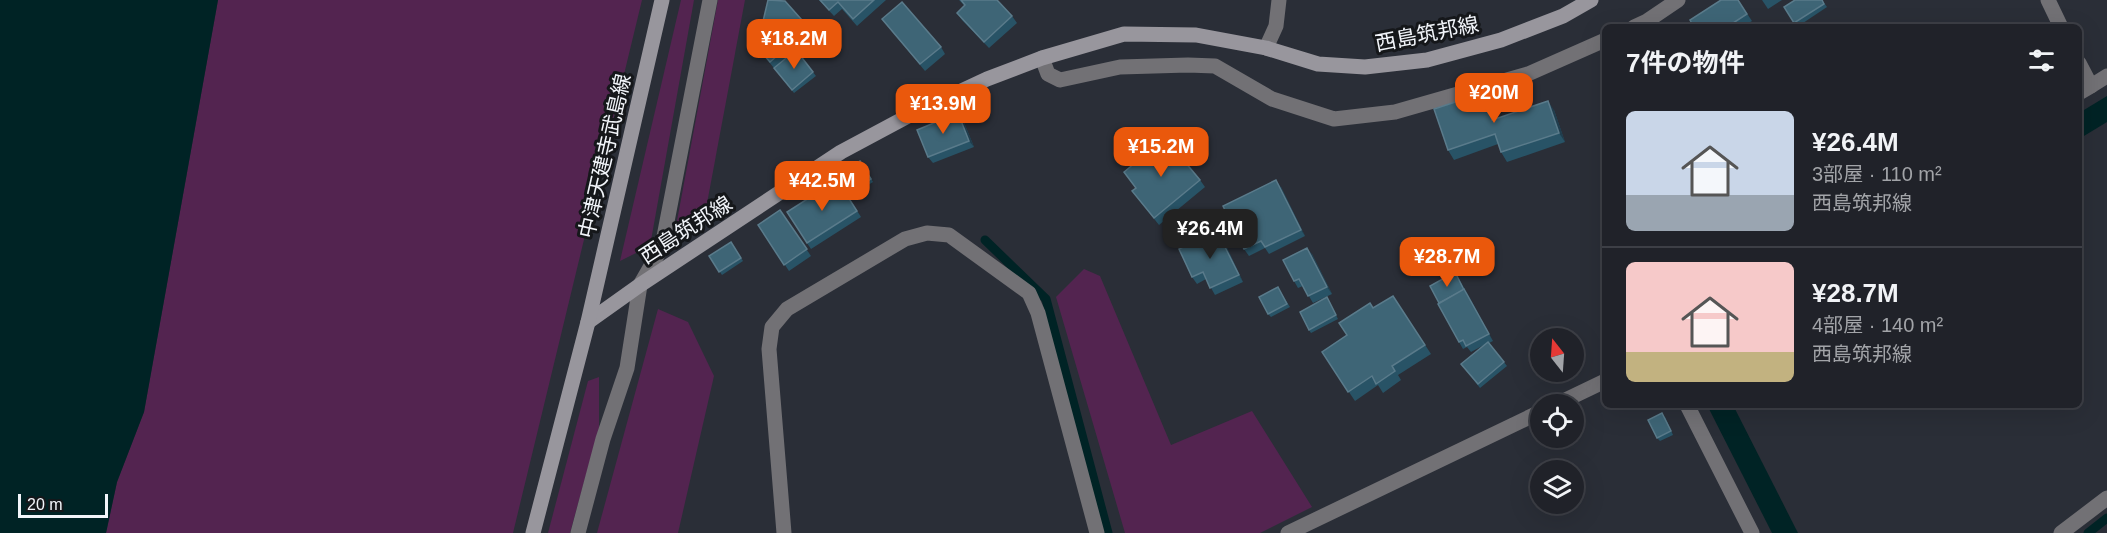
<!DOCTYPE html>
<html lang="ja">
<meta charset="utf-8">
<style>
:root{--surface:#202229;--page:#282a31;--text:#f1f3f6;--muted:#a2a4a8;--line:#3d3f46;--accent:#ea580c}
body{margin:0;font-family:Helvetica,"Noto Sans JP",sans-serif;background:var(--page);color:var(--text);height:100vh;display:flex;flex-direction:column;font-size:22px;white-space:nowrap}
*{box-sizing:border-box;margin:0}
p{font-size:20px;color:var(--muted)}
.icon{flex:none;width:33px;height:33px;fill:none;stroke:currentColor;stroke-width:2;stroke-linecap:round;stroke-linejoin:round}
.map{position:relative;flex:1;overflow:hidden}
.drawer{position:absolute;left:1602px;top:24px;width:480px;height:384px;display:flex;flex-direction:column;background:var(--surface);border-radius:9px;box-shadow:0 6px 24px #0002,0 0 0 2px var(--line)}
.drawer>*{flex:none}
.needle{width:39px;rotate:343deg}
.tools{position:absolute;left:1530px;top:328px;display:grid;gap:12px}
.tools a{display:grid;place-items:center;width:54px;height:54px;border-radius:50%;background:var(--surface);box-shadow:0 6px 24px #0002,0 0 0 2px var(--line);font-size:30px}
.scale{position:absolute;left:18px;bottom:15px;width:90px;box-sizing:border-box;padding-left:6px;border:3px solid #f2f5fa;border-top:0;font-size:16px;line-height:21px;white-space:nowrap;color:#f2f5fa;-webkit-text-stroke:4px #15171a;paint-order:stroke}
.price{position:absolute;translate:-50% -51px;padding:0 14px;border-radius:12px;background:var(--accent);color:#fff;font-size:20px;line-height:39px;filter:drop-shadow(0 2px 3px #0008)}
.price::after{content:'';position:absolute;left:50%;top:36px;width:18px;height:14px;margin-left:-9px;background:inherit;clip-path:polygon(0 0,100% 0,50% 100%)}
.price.on{background:#222;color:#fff}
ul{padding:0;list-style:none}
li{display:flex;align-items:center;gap:18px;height:150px;padding:0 24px}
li+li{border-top:2px solid var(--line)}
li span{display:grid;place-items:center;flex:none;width:168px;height:120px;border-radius:9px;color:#555}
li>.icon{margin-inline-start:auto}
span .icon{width:72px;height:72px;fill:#fffc;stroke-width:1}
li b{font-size:26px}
h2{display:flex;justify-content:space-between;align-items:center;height:72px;padding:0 24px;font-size:26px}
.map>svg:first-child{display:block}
.green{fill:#532450}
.water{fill:#002325}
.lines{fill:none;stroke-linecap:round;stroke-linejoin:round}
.stream{stroke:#002325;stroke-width:9}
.minor{stroke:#727175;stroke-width:15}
.secondary{stroke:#98969d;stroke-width:15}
.wall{fill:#285366}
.shaded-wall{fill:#203d4d}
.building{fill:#3e6576;stroke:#5a7b8b;stroke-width:1.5}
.labels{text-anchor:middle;stroke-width:6;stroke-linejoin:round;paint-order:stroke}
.street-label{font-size:21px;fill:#f2f5fa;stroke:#15171a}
</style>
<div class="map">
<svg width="2107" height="533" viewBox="0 0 2107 533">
<rect width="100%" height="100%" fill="#2a2e37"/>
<g class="green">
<polygon points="218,0 642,0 513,533 106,533 117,482 144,412"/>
<polygon points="681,0 694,0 650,246 620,261"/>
<polygon points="718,0 745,0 705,214 674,237"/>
<polygon points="1084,269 1100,276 1171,445 1252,411 1312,507 1260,533 1125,533 1056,297"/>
<polygon points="658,309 688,322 714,376 678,533 597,533"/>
<polygon points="599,377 599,428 570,533 548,533 588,381"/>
</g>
<g class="water">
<polygon points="0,0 218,0 144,412 117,482 106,533 0,533"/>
<polygon points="2107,96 2107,122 2079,139 2079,113"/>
<polygon points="1707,405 1733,405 1798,533 1772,533"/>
</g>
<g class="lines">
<g class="stream">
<polyline points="985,240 1046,299 1108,533"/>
<polyline points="2088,533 2107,518"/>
</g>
<g class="minor">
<polyline points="2048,0 2061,27"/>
<polyline points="1634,27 1647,21 1678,0"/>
<polyline points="1266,48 1276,26 1279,0"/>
<polyline points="1042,58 1048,74 1060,80 1120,67 1188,65 1215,66 1272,99 1334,119 1395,112 1528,74 1605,40"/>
<polyline points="2079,63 2091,86 2079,93"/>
<polyline points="2091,86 2107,76"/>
<polyline points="1555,405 1605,381"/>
<polyline points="1687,405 1752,533"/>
<polyline points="578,533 603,439 627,368 640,285 662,247 710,0"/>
<polyline points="784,533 769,349 772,327 787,309 905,239 927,233 949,235 1029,293 1038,313 1097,533"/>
<polyline points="1288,533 1540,412"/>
<polyline points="2061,533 2107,498"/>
</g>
<g class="secondary">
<polyline points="588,322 640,285 841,152 912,114 987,79 1042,58 1124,34 1196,35 1266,48 1318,64 1365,67 1427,60 1501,40 1563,16 1591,0"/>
<polyline points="533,533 588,322 662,0"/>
</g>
</g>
<g class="wall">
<polygon points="819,0 886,0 857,26 842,9 834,16"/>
<polygon points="959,0 997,0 1012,16 1017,23 989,48 962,20 957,13 965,6"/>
<polygon points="1738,0 1752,21 1742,27 1694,27"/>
<polygon points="1762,0 1782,0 1768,9"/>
<polygon points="1822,0 1827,7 1797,27 1784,7"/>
<polygon points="882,19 941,47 945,54 925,71"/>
<polygon points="809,28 813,35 796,50 816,76 794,93 757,47"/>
<polygon points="1489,102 1495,119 1554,110 1565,142 1507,162 1501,152 1498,144 1454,160 1448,150"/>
<polygon points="963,120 974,147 933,163 928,157"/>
<polygon points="860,161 873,182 855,193 841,173"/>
<polygon points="1124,172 1200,180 1205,187 1159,225 1132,191 1136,188"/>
<polygon points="842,187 861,217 811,249 807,243"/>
<polygon points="1281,187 1305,236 1269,254 1265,248 1249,256 1244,249"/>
<polygon points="780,210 811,256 789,271 758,225"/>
<polygon points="1222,237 1243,282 1215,295 1206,279 1197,284 1192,277"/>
<polygon points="731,242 743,261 722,275 709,256"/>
<polygon points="1312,254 1332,294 1313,303 1303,286 1298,288 1294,281"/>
<polygon points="1455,272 1493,341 1489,343 1507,366 1480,388 1461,364 1484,345 1471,352 1467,347 1463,349 1459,342"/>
<polygon points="1280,291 1290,307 1271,317 1268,314"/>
<polygon points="1393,296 1431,354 1398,375 1401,380 1383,393 1378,385 1355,401 1322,352 1347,335 1374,308"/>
<polygon points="1327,297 1338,319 1311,333 1309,330"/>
<polygon points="1665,417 1673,435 1660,441 1657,438"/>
</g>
<g class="shaded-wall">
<polygon points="1483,93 1489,102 1499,129 1492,120"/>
<polygon points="1548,101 1554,110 1565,142 1559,133"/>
<polygon points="958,113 963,120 974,147 969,141"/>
<polygon points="1276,180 1281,187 1305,236 1301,230"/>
<polygon points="1217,231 1222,237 1243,282 1239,275"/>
<polygon points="1307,248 1312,254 1332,294 1327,287"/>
<polygon points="1455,272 1469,296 1493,341 1489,334"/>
</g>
<g class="building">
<polygon points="768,0 785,1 809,28 770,62 757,47"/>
<polygon points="820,0 874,0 853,19 838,2 829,10"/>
<polygon points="961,0 997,0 1012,16 984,42 957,13 965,5"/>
<polygon points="1721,0 1738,0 1747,14 1727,27 1694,27 1690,20"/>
<polygon points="1795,0 1822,0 1824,4 1794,23 1784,7"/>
<polygon points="902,2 941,47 920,64 882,19"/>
<polygon points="796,50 813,72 792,90 774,68"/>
<polygon points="1483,93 1492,120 1548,101 1559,133 1501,152 1495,134 1448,150 1434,109"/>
<polygon points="958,113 969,141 928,157 917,130"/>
<polygon points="1165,138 1200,180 1154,218 1132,191 1136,188 1124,172"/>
<polygon points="860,161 871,179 852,190 841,173"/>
<polygon points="837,180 857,211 807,243 787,212"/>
<polygon points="1276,180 1301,230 1265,247 1261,241 1244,249 1223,206"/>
<polygon points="780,210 807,249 784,265 758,225"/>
<polygon points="1217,231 1239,275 1210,288 1203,272 1192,277 1179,249"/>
<polygon points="731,242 741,258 719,272 709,256"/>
<polygon points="1307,248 1327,287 1308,296 1299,279 1294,281 1283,260"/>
<polygon points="1455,272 1464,290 1439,303 1430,286"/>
<polygon points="1278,287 1287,304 1268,314 1259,297"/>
<polygon points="1464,289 1489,334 1466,346 1463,340 1459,342 1438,304"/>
<polygon points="1393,296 1425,345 1392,366 1395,371 1376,384 1372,376 1348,392 1322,352 1347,335 1339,323 1370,303 1373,308"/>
<polygon points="1327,297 1336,315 1309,330 1300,312"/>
<polygon points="1488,342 1504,362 1478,384 1461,364"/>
<polygon points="1662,413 1671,431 1657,438 1648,420"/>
</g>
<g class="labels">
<g class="street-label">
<text transform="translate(1427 34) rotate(-11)" y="7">西島筑邦線</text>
<text transform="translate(605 156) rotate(-77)" y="7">中津天建寺武島線</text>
<text transform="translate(686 230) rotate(-33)" y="7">西島筑邦線</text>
</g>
</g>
</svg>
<div class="tools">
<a><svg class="needle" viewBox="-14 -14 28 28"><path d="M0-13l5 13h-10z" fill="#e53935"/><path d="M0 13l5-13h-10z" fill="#a2a4a8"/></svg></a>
<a><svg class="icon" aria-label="locate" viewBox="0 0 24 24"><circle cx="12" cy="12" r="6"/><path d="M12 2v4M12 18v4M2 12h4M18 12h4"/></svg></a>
<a><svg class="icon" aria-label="layers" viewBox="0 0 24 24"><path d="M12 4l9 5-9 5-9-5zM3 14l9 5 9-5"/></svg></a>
</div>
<div class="scale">20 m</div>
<b class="price" style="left:794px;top:70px">¥18.2M</b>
<b class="price" style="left:1494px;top:124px">¥20M</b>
<b class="price" style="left:943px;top:135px">¥13.9M</b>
<b class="price" style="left:1161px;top:178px">¥15.2M</b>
<b class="price" style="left:822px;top:212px">¥42.5M</b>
<b class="price on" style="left:1210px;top:260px">¥26.4M</b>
<b class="price" style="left:1447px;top:288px">¥28.7M</b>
<section class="drawer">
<h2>7件の物件<svg class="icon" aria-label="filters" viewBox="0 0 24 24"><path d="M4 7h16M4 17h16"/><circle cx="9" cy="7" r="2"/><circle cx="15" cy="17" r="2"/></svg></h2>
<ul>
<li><span style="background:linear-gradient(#c9d6e8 70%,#9aa5b1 0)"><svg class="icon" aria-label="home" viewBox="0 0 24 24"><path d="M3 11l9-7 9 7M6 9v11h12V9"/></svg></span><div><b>¥26.4M</b><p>3部屋 · 110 m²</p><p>西島筑邦線</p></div></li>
<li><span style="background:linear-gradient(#f6c9c9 75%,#c2b280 0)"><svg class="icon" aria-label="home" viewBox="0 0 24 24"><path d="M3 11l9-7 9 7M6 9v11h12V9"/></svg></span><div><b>¥28.7M</b><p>4部屋 · 140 m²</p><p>西島筑邦線</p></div></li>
</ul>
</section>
</div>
